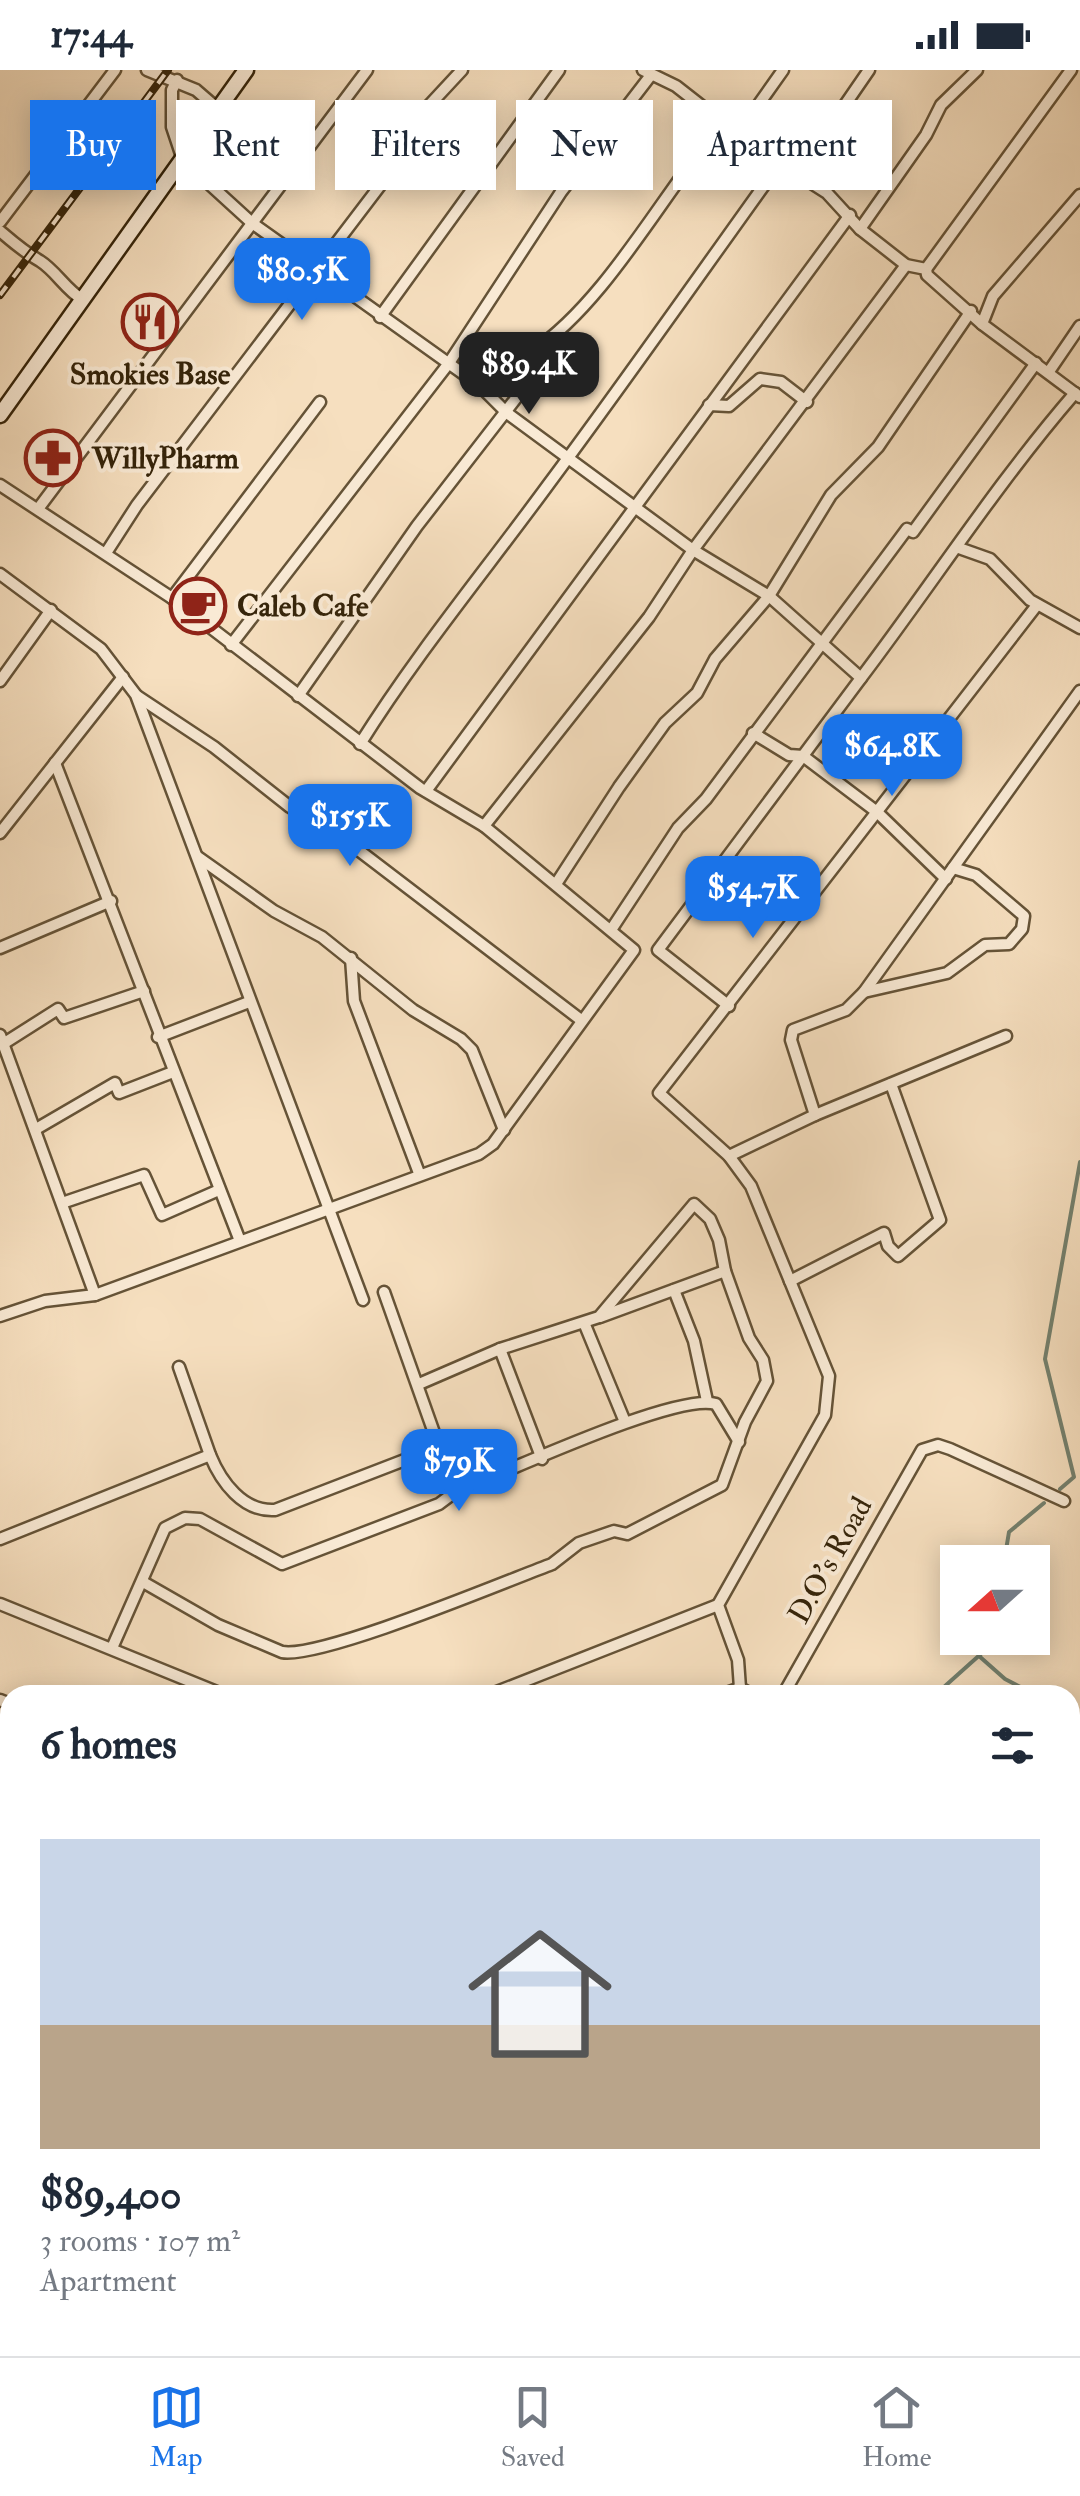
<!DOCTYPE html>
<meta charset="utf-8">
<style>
:root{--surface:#fff;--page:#f6f6f7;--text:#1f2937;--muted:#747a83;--line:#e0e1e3;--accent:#1a73e8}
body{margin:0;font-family:"IM FELL Double Pica",serif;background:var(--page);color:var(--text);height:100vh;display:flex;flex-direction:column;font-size:38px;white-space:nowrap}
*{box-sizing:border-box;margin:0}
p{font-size:32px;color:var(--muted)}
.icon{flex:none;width:55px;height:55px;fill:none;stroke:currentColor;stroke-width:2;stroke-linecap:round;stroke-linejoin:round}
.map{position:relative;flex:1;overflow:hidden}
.panel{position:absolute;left:0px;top:1615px;width:1080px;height:672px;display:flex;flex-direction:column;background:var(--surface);border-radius:30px 30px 0 0;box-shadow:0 5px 25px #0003}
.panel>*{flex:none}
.top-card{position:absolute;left:30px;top:30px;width:1020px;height:90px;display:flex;gap:20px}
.needle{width:65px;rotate:249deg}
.controls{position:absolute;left:940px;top:1475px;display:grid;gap:20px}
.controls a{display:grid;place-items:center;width:110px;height:110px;border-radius:0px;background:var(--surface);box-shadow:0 5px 25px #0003;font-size:50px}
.price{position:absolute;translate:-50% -85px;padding:0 22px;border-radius:20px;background:var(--accent);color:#fff;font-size:32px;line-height:65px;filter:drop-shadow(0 2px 5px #0008)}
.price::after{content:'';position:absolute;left:50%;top:60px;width:30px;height:22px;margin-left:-15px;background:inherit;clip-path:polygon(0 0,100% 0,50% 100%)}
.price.active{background:#222;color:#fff}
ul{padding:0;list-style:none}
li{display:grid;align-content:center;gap:20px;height:530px;padding:0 40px}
li span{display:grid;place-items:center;height:310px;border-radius:0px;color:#555}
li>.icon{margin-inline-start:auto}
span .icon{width:180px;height:180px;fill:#fffc;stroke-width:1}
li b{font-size:42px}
h2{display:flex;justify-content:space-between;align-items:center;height:120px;padding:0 40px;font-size:42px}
.tag{padding:0 35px;border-radius:0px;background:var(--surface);box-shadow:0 5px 25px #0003;font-size:35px;line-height:90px}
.tag.active{background:var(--accent);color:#fff}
.status{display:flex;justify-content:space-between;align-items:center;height:70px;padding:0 50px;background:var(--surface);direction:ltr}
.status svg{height:28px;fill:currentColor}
.dock{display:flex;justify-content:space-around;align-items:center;height:140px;border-top:2px solid var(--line);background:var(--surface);font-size:28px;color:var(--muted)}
.dock a{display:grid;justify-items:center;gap:5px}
.dock .active{color:var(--accent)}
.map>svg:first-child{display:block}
.water{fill:#9dbdb1;stroke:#73806e;stroke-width:2.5}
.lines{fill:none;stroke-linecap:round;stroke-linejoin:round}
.stream{stroke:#73806e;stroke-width:4}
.street-casing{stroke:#655337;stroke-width:15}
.secondary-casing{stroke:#35240a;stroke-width:19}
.street{stroke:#f9ead5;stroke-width:10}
.secondary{stroke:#f9ead5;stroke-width:14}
.rail-casing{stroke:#35240a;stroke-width:8}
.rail{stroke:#f9ead5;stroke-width:4;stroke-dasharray:11;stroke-linecap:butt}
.labels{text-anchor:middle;stroke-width:8;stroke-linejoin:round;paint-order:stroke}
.poi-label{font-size:30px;font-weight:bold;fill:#35240a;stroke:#f9ead5;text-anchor:start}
.street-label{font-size:30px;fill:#35240a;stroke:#f9ead5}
</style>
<div class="status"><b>17:44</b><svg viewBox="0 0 49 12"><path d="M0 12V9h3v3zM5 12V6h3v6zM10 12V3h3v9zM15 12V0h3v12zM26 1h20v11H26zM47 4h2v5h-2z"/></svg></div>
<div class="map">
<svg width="1080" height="2286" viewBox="0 0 1080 2286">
<rect width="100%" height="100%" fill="#f6dfbf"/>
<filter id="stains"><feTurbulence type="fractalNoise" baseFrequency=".002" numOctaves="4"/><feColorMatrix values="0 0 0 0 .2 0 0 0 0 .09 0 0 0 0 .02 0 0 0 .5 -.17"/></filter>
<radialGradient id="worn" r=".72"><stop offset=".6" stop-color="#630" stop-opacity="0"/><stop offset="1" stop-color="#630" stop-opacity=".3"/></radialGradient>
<polygon class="water" points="696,2278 899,2278 904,2286 703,2286"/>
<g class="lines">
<g class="stream">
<polyline points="1060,1419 1074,1407 1045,1289 1080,1092"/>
<polyline points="1004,1492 1009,1462 1044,1433"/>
<polyline points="979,1586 1005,1609 1036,1625"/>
<polyline points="935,1625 992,1574 993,1568"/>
<polyline points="1070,1660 1080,1666"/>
<polyline points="377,2286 383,2278"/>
</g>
<g class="street-casing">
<g id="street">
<polyline points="147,0 196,20 218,39"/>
<polyline points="643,0 676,16 713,45 735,51 780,93 827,123 860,159 906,195 926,199 927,205 982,254 1080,327"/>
<polyline points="177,10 172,20 172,57 183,90 252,153 479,315 507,343 693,480 769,526 861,608 658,880 729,936"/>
<polyline points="742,58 783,0"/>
<polyline points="798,105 803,98 810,99 838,45 869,0"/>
<polyline points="0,152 115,0"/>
<polyline points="860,159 926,65 941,35 977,0"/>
<path d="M 0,161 C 14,173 24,182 40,191 C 56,201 65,219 83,230"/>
<polyline points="926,199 1071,0"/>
<polyline points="380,247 559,0"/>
<polyline points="982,254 993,226 1080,125"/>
<polyline points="1050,300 1080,256"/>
<polyline points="709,335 729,336 760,309 781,312 807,332"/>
<polyline points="0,415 172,528 420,718 484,756 634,880 493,1074 479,1084 95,1225 45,1231 0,1246"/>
<polyline points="38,439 367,0"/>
<polyline points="959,478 990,489 1030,530 1080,558"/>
<polyline points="106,483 137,435 414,71 423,42 462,0"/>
<polyline points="0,504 101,579 136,625 363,1230"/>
<polyline points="172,528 320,332"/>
<polyline points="231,575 449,293 561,122 651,5"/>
<path d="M 861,608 C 933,513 997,413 1075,323"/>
<polyline points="0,611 51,540"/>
<polyline points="137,626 214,677 290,737 361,782 581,950"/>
<path d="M 298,626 L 417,456 L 541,296 L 533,281 C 599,237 653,142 701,80 L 698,67 L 713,45"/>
<polyline points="753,663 789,685 803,686 877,742 946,809"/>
<path d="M 360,674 C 417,583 485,501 548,415 C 627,309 703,200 780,93"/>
<polyline points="55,693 240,1171"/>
<polyline points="426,721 850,145"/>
<polyline points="484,756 649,547 693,480 906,195"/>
<polyline points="0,763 123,607"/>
<polyline points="198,787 274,841 322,867 413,940 461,969 472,980 504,1060"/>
<polyline points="556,814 619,717 665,653 697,623 715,589 769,526 831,425 878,377 971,241"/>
<polyline points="611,860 678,758 706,729 907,459 913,462 1036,293"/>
<polyline points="0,878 111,831"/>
<polyline points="351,888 354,931 419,1103"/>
<polyline points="864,922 947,903 985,875 1009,874 1022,859 1024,846 976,805 953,798"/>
<polyline points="0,965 95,1225"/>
<polyline points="158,967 249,932"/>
<polyline points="3,974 58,939 64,948 144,921"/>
<polyline points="815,1045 1006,966"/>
<polyline points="36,1059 115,1013 119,1023 173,1002"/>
<polyline points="729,1086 815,1045 791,970 793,960 846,940 864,922 1080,621"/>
<polyline points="62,1133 144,1105 162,1145 219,1120"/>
<polyline points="790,1211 884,1163 888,1176 898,1186 940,1150 891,1014"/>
<polyline points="674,1220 694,1271 707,1331"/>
<polyline points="384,1222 455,1422"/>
<polyline points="600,1247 725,1201"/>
<polyline points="585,1255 625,1352"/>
<polyline points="500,1279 542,1389"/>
<polyline points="179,1297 210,1385"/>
<path d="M 0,1469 L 210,1385 C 221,1412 243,1442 275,1440 L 441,1376"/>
<path d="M 143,1512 L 218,1555 L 282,1582 C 321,1589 504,1512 552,1494 L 579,1473 L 614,1461 L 627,1464 L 722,1415 L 745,1352 L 767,1311 L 763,1290 L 749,1268 L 725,1201 L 719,1170 L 710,1149 L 694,1134 L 599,1247 L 500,1279 L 419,1314"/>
<polyline points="0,1534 224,1625"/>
<path d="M 112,1578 L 165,1458 L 185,1448 L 200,1449 L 282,1494 L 439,1434 L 455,1422 C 503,1404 676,1322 716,1334 L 739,1372"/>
<polyline points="740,1618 738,1590 718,1535 825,1345 829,1306 751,1116 729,1086 659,1023 1037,535"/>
<polyline points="489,1625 718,1535"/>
<polyline points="721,1625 740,1618 753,1625"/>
<polyline points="783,1625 922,1380 938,1375 950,1379 1064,1431"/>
<polyline points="0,1630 10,1634"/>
<polyline points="0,1776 10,1780"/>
<polyline points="0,1869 10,1874"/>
<polyline points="0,2119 10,2094"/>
<polyline points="0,2167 10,2172"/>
<polyline points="250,2278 268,2286"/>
</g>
</g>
<g class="secondary-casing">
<g id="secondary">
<polyline points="0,345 246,0"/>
<polyline points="0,2267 10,2271"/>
<polyline points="24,2278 44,2286"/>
</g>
</g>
<use href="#street" class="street"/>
<use href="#secondary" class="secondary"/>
<g class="rail-casing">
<polyline id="rail" points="0,225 168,0"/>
</g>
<use href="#rail" class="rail"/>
</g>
<defs>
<g id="restaurant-ring" transform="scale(2.875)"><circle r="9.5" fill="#f9ead5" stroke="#8f2418" stroke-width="1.5"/><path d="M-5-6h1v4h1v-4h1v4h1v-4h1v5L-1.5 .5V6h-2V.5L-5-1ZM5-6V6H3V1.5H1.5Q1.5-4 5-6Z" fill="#8f2418"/></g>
<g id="pharmacy-ring" transform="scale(2.875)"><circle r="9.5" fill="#f9ead5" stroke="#8f2418" stroke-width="1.5"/><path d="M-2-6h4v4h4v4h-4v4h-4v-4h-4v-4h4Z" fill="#8f2418"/></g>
<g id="cafe-ring" transform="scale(2.875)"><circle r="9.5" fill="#f9ead5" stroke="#8f2418" stroke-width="1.5"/><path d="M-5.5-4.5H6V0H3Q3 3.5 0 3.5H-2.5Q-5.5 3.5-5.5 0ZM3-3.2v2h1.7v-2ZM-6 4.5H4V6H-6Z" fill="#8f2418"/></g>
</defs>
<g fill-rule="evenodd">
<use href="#restaurant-ring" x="150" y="252"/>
<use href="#pharmacy-ring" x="53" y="388"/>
<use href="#cafe-ring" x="198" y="536"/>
</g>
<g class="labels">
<g class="poi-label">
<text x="150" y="314" text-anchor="middle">Smokies Base</text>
<text x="92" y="398">WillyPharm</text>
<text x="237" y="546">Caleb Cafe</text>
</g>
<g class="street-label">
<text transform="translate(830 1490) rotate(-61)" y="10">D.O's Road</text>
</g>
</g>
<rect width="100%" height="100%" filter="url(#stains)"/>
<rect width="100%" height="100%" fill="url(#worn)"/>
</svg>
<div class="controls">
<a><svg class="needle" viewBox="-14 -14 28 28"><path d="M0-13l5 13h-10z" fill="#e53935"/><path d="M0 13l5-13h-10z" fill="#747a83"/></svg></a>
</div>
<b class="price" style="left:302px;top:253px">$80.5K</b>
<b class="price active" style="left:529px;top:347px">$89.4K</b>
<b class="price" style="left:892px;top:729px">$64.8K</b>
<b class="price" style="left:350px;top:799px">$155K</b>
<b class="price" style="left:753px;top:871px">$54.7K</b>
<b class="price" style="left:459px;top:1444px">$79K</b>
<div class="top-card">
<a class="tag active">Buy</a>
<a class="tag">Rent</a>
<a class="tag">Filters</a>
<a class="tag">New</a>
<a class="tag">Apartment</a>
</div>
<section class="panel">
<h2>6 homes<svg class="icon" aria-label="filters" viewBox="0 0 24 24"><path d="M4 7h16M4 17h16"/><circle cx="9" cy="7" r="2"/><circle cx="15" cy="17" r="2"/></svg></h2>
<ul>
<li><span style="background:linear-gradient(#c9d6e8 60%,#b9a48a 0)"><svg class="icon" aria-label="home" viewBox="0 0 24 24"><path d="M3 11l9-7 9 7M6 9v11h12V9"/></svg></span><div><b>$89,400</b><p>3 rooms · 107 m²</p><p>Apartment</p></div></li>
</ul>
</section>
</div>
<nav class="dock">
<a class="active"><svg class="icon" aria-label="map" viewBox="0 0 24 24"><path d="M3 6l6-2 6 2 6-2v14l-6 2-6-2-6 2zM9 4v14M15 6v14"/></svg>Map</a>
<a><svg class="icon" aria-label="saved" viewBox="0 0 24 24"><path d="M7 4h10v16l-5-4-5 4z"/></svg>Saved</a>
<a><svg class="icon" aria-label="home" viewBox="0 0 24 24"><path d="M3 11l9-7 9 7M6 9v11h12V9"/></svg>Home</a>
</nav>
